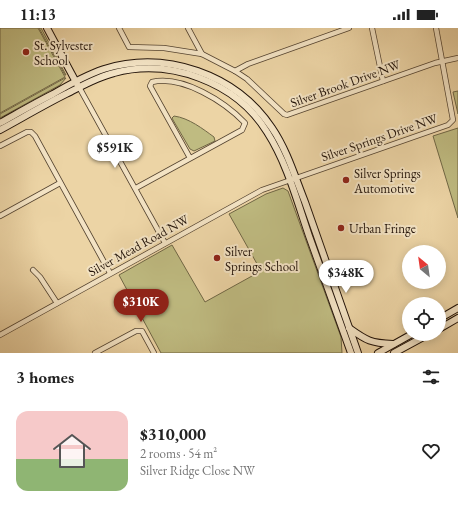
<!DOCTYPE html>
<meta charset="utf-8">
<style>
:root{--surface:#fff;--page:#f6f6f6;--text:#222;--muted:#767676;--accent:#8f2418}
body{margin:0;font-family:"EB Garamond",serif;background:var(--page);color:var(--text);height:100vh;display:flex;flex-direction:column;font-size:15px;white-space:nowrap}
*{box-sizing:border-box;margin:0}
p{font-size:13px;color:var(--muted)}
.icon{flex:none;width:22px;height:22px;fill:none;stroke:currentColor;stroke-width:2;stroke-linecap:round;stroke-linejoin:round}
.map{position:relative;height:325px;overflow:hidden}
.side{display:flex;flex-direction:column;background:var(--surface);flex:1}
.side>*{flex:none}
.needle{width:26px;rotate:331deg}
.controls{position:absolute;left:402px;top:217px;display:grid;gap:8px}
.controls a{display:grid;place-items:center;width:44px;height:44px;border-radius:50%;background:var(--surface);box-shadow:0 2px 10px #0003;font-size:20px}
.price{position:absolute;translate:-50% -34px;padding:0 9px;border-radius:14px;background:#fff;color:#222;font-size:13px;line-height:26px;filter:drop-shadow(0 1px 2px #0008)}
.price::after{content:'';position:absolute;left:50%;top:24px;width:12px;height:9px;margin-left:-6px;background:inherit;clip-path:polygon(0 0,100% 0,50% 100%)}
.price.selected{background:var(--accent);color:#fff}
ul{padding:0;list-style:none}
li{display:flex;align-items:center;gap:12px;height:100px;padding:0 16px}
li span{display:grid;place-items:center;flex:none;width:112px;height:80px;border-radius:12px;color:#555}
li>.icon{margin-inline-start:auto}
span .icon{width:48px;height:48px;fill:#fffc;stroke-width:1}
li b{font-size:17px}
h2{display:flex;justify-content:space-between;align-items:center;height:48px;padding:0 16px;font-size:17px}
.status{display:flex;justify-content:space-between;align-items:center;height:28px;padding:0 20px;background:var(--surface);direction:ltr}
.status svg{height:11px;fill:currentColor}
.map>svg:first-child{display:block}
.green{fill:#bfbb81;stroke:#706745}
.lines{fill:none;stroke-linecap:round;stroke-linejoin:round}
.street-casing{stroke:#544330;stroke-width:6}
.secondary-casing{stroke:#221309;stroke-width:8}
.street{stroke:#f3e3c4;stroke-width:4.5}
.secondary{stroke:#f3e3c4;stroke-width:6}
.poi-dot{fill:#8f2418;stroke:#f3e3c4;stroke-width:1.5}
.labels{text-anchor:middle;stroke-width:4;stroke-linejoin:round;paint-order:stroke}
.poi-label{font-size:13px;fill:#221309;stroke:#f3e3c4;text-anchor:start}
.street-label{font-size:13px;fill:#221309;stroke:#f3e3c4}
</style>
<div class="status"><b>11:13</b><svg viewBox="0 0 49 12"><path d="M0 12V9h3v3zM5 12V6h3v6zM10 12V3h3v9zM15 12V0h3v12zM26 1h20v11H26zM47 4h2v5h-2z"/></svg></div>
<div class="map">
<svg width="458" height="325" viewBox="0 0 458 325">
<rect width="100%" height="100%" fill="#ecd4a5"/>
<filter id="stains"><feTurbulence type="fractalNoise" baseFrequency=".005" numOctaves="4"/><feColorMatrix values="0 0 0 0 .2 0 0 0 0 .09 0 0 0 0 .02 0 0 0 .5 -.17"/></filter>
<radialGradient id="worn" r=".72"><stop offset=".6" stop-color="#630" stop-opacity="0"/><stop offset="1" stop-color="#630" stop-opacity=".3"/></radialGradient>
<g class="green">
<polygon points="0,0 38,0 65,49 0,85"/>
<polygon points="39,0 41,0 66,47 65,47"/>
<polygon points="65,50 66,50 60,57 0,90 0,86"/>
<polygon points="458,63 458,86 453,64"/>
<path d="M 174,88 C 189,90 203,101 214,109 L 215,113 L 194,123 L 190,121 L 173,92 L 172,90 Z"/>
<polygon points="458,100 458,190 433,108"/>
<polygon points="283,160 288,163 341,309 342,325 161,325 119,247 172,217 205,274 261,243 229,186 266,166"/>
</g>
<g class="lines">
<g class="street-casing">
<g id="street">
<polyline points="119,0 129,19 164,20 202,26 235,43 247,51 284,86 287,87 435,35 458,30"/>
<polyline points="188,0 202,26"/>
<polyline points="372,0 383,53"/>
<polyline points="235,43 248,36 349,0"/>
<polyline points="79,59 165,215"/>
<polyline points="0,118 27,104 31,104 35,108 110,245"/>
<path d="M 136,160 L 242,102 L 245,95 C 225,74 183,47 152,54 L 150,58 L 190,130"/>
<polyline points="0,188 60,155"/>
<polyline points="33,242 40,249 57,275"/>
<polyline points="0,307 262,162 448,97 453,92 436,0"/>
<polyline points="95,325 136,303 142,303 154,325"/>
</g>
</g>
<g class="secondary-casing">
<g id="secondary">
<polyline points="47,0 77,56"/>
<path d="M 0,95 C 18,85 35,75 53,66 C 70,56 86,47 104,41 C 166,22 236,46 272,100 C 287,122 295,149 305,174 C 323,224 340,275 358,325"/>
<path d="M 0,102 C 22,90 44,77 66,66 C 82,58 97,49 114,45 C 170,30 236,54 267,104 C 287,135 297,173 309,208 C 323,247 337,286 351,325"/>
<polyline points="439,291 458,280"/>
<path d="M 349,300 C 367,313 371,315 393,316"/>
<polyline points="439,301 458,290"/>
<polyline points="378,325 412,306"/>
<polyline points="394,325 429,306"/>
</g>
</g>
<use href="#street" class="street"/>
<use href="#secondary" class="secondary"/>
</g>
<g class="poi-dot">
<circle cx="26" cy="24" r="4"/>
<circle cx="346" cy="152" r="4"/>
<circle cx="341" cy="200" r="4"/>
<circle cx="217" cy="230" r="4"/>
</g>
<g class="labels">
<g class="poi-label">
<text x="34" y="22">St. Sylvester<tspan x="34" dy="15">School</tspan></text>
<text x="354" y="150">Silver Springs<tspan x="354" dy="15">Automotive</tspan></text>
<text x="349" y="205">Urban Fringe</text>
<text x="225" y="228">Silver<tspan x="225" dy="15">Springs School</tspan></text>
</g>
<g class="street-label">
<text transform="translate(345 55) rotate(-20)" y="5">Silver Brook Drive NW</text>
<text transform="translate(379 109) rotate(-19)" y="5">Silver Springs Drive NW</text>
<text transform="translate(138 217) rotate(-29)" y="5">Silver Mead Road NW</text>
</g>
</g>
<rect width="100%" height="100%" filter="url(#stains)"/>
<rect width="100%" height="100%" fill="url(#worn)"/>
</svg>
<div class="controls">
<a><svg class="needle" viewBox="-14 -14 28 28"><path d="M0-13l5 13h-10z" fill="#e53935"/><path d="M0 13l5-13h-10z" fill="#767676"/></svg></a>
<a><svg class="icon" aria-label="locate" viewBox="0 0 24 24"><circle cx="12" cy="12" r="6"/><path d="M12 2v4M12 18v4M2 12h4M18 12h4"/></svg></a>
</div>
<b class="price" style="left:115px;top:141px">$591K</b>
<b class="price" style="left:346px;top:266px">$348K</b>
<b class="price selected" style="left:141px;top:295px">$310K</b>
</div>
<section class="side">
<h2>3 homes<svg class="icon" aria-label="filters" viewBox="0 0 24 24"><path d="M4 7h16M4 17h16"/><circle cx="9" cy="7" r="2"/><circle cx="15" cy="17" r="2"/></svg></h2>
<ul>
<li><span style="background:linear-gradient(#f6c9c9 60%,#8fb573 0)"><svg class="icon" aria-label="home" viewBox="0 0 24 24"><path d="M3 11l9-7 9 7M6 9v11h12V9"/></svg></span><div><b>$310,000</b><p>2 rooms · 54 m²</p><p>Silver Ridge Close NW</p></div><svg class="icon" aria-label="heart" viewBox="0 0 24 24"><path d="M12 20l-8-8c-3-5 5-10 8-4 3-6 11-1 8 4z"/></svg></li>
</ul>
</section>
